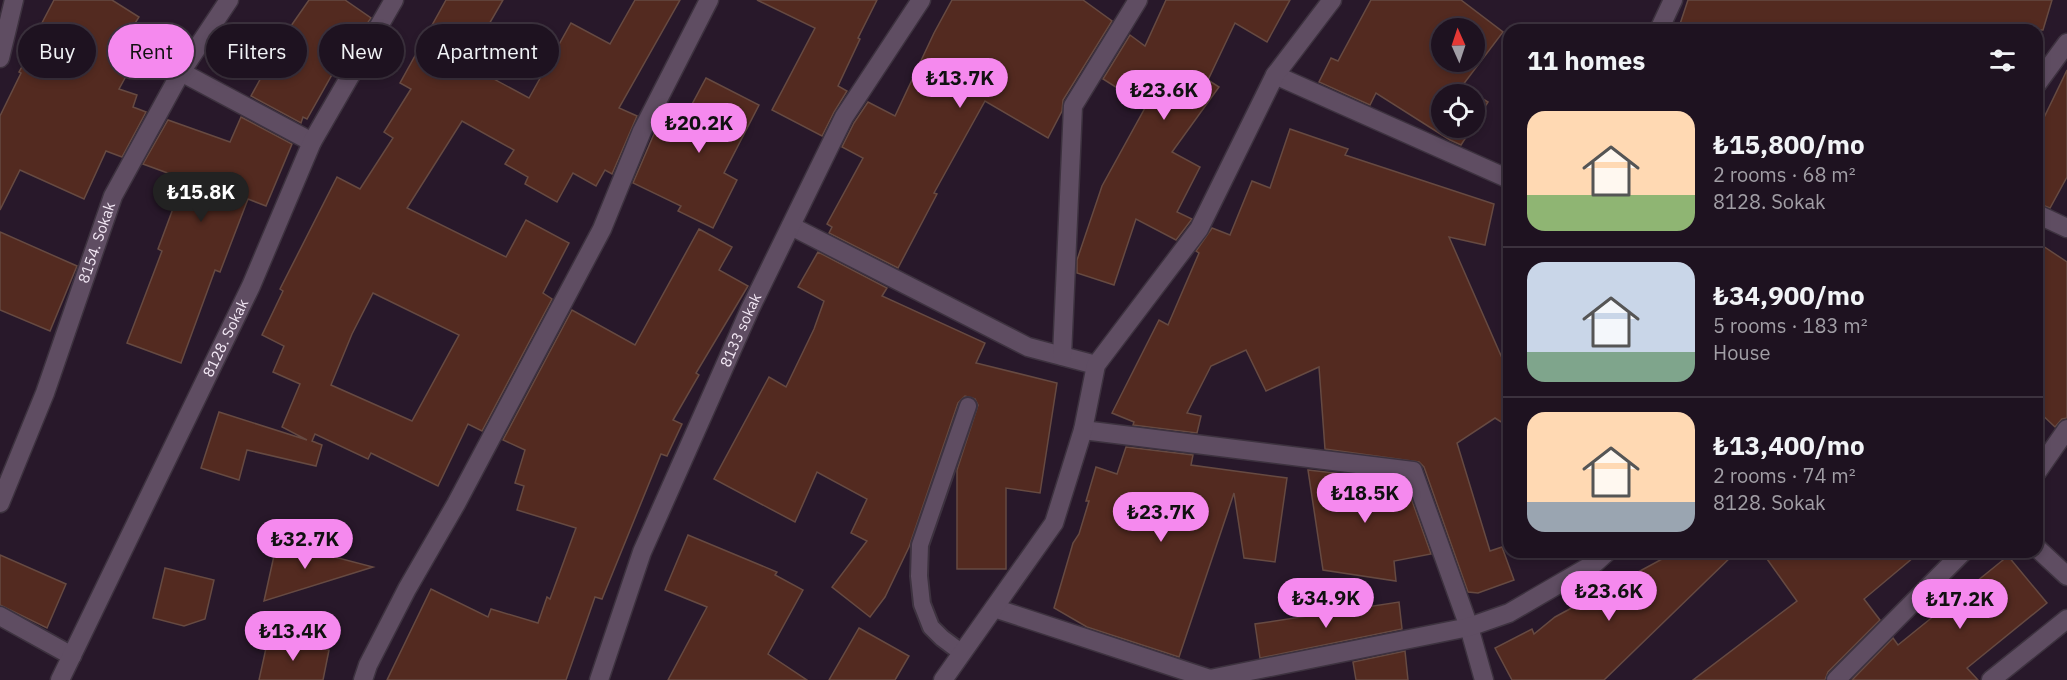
<!DOCTYPE html>
<meta charset="utf-8">
<style>
:root{--surface:#1e1220;--page:#261b29;--text:#f1f3f6;--muted:#a19ea5;--line:#3c323e;--accent:#f589ee}
body{margin:0;font-family:"IBM Plex Sans",sans-serif;background:var(--page);color:var(--text);height:100vh;display:flex;flex-direction:column;font-size:22px;white-space:nowrap}
*{box-sizing:border-box;margin:0}
p{font-size:20px;color:var(--muted)}
.icon{flex:none;width:33px;height:33px;fill:none;stroke:currentColor;stroke-width:2;stroke-linecap:round;stroke-linejoin:round}
.map{position:relative;flex:1;overflow:hidden}
.drawer{position:absolute;left:1503px;top:24px;width:540px;height:534px;display:flex;flex-direction:column;background:var(--surface);border-radius:18px;box-shadow:0 3px 9px #0003,0 0 0 2px var(--line)}
.drawer>*{flex:none}
.banner{position:absolute;left:18px;top:24px;width:570px;height:54px;display:flex;gap:12px}
.needle{width:39px;rotate:357deg}
.controls{position:absolute;left:1431px;top:18px;display:grid;gap:12px}
.controls a{display:grid;place-items:center;width:54px;height:54px;border-radius:50%;background:var(--surface);box-shadow:0 3px 9px #0003,0 0 0 2px var(--line);font-size:30px}
.price{position:absolute;translate:-50% -51px;padding:0 14px;border-radius:21px;background:var(--accent);color:#111;font-size:20px;line-height:39px;filter:drop-shadow(0 2px 3px #0008)}
.price::after{content:'';position:absolute;left:50%;top:36px;width:18px;height:14px;margin-left:-9px;background:inherit;clip-path:polygon(0 0,100% 0,50% 100%)}
.price.on{background:#222;color:#fff}
ul{padding:0;list-style:none}
li{display:flex;align-items:center;gap:18px;height:150px;padding:0 24px}
li+li{border-top:2px solid var(--line)}
li span{display:grid;place-items:center;flex:none;width:168px;height:120px;border-radius:18px;color:#555}
li>.icon{margin-inline-start:auto}
span .icon{width:72px;height:72px;fill:#fffc;stroke-width:1}
li b{font-size:26px}
h2{display:flex;justify-content:space-between;align-items:center;height:72px;padding:0 24px;font-size:26px}
.tag{padding:0 21px;border-radius:27px;background:var(--surface);box-shadow:0 3px 9px #0003,0 0 0 2px var(--line);font-size:21px;line-height:54px}
.tag.on{background:var(--accent);color:#111}
.map>svg:first-child{display:block}
.building{fill:#532a20;stroke:#664a42;stroke-width:1.5;fill-rule:evenodd}
.lines{fill:none;stroke-linecap:round;stroke-linejoin:round}
.lane-casing{stroke:#3d323f;stroke-width:20}
.street-casing{stroke:#3d323f;stroke-width:21}
.lane{stroke:#5f4d62;stroke-width:16}
.street{stroke:#5f4d62;stroke-width:18}
.labels{text-anchor:middle;stroke-width:4.5;stroke-linejoin:round;paint-order:stroke}
.street-label{font-size:15px;fill:#f3e8f5;stroke:#0d060e}
</style>
<div class="map">
<svg width="2067" height="680" viewBox="0 0 2067 680">
<rect width="100%" height="100%" fill="#28182a"/>
<g class="building">
<polygon points="54,0 112,0 139,17 120,47 137,56 119,89 137,95 133,107 146,112 122,157 106,151 84,199 20,170 0,210 0,116 21,73 19,72 36,42 33,40"/>
<polygon points="309,0 345,0 371,18 333,73 307,119 303,117 301,123 251,96 284,36"/>
<path d="M 446,0 L 503,0 L 466,64 L 529,98 L 571,23 L 610,44 L 635,0 L 680,0 L 619,108 L 637,116 L 612,174 L 605,170 L 596,186 L 573,173 L 557,202 L 525,184 L 528,177 L 505,164 L 514,150 L 462,121 L 407,208 L 506,257 L 526,220 L 569,243 L 543,293 L 552,299 L 482,431 L 468,424 L 438,486 L 371,453 L 368,459 L 315,434 L 312,441 L 322,445 L 316,466 L 247,450 L 239,480 L 201,468 L 219,412 L 307,440 L 282,427 L 300,384 L 273,372 L 284,346 L 262,335 L 283,291 L 280,289 L 337,177 L 360,189 L 393,138 L 384,132 L 411,89 L 400,83 ZM 373,293 L 459,335 L 412,421 L 331,385 L 352,334 Z"/>
<polygon points="757,0 877,0 858,38 860,39 838,86 847,91 834,112 822,136 772,110 815,28"/>
<polygon points="952,0 1083,0 1112,21 1063,100 1062,111 1048,138 985,101 934,193 937,194 898,268 829,233 832,227 827,224 863,158 842,147 854,123 868,102 895,116 934,33"/>
<polygon points="1166,0 1290,0 1267,42 1235,23 1208,80 1219,87 1172,152 1200,167 1177,212 1192,219 1176,240 1136,219 1114,285 1077,273 1077,260 1102,186 1146,106 1103,79 1130,35 1145,46"/>
<path d="M 1371,0 L 1461,0 L 1503,32 L 1462,86 L 1488,102 L 1474,124 L 1474,94 L 1442,94 L 1442,128 L 1472,128 L 1461,145 L 1450,140 L 1376,93 L 1370,105 L 1319,82 L 1331,58 L 1338,61 ZM 1442,28 L 1474,28 L 1474,62 L 1442,62 Z"/>
<polygon points="1688,0 2052,0 2043,30 1678,30"/>
<polygon points="2067,70 2067,177 2050,208 2037,203 2037,132"/>
<polygon points="706,78 759,105 724,173 737,180 713,228 678,211 681,206 633,183 657,127 675,136"/>
<polygon points="241,117 292,144 266,206 248,199 220,272 215,270 181,363 127,343 162,251 158,249 184,179 143,164 168,120 230,142"/>
<polygon points="1290,129 1348,149 1345,155 1494,204 1485,245 1449,237 1509,374 1509,427 1495,418 1457,443 1490,551 1502,547 1514,580 1478,593 1468,592 1424,467 1419,462 1325,449 1319,367 1266,391 1246,350 1211,366 1187,413 1201,416 1197,433 1133,425 1134,422 1112,413 1159,320 1168,325 1199,253 1196,251 1212,228 1230,235 1252,181 1270,188"/>
<polygon points="699,229 732,247 719,270 748,286 696,373 699,375 673,420 682,424 667,456 661,454 602,599 595,597 566,680 387,680 431,589 488,617 491,609 538,623 547,597 550,599 576,528 517,510 524,486 515,483 525,450 503,440 572,310 635,345"/>
<polygon points="0,232 77,266 50,331 0,310"/>
<polygon points="2037,242 2067,262 2067,418 2062,419 2055,427 2037,410"/>
<polygon points="818,252 887,288 882,296 985,343 976,363 1057,383 1040,493 1006,488 1006,569 957,569 957,470 978,405 975,399 965,396 958,403 909,547 885,597 870,617 832,587 867,541 851,533 867,499 817,472 795,522 714,479 769,377 786,387 814,329 824,301 798,287"/>
<polygon points="1126,447 1193,455 1191,465 1287,478 1275,562 1244,558 1234,493 1179,657 1087,627 1054,608 1073,543 1079,534 1089,501 1086,501 1096,467 1117,474"/>
<polygon points="1308,470 1405,481 1431,554 1394,561 1396,581 1323,570"/>
<polygon points="688,535 777,572 775,575 803,590 768,654 807,680 668,680 707,607 665,590"/>
<polygon points="277,542 373,567 264,601"/>
<polygon points="1675,552 1736,552 1604,680 1512,680 1495,648 1532,629 1534,634 1555,617"/>
<polygon points="1762,552 1920,552 1864,599 1880,620 1828,672 1825,680 1693,680 1797,601"/>
<polygon points="0,555 66,584 47,628 0,605"/>
<polygon points="2008,556 2047,603 1967,668 1978,680 1852,680 1893,638 1898,645"/>
<polygon points="165,568 214,580 205,619 184,626 153,618"/>
<polygon points="1399,602 1402,629 1260,658 1255,624"/>
<polygon points="859,628 909,656 895,680 829,680"/>
<polygon points="268,639 329,650 323,680 259,680"/>
<polygon points="1405,651 1408,680 1356,680 1353,662"/>
</g>
<g class="lines">
<g class="lane-casing">
<polyline id="lane" points="962,653 942,638 931,627 922,604 919,576 920,545 968,406"/>
</g>
<g class="street-casing">
<g id="street">
<polyline points="1659,30 1673,0"/>
<polyline points="0,58 14,0"/>
<polyline points="181,72 312,142"/>
<polyline points="1275,75 1509,179"/>
<polyline points="2037,84 2067,43"/>
<polyline points="2037,214 2067,228"/>
<polyline points="791,226 1028,347 1096,365"/>
<polyline points="1062,356 1073,106 1138,0"/>
<polyline points="1083,430 1413,471 1469,627 1484,680"/>
<polyline points="2037,472 2067,429"/>
<path id="s1" d="M 0,503 L 45,393 L 113,196 L 181,72 L 229,0"/>
<polyline points="2037,548 2067,576"/>
<polyline points="994,608 1210,679 1469,627 1509,613 1595,563 1607,552"/>
<polyline points="0,616 72,656"/>
<path id="s2" d="M 60,680 L 251,286 L 312,142 L 394,0"/>
<polyline points="363,680 368,665 407,589 456,504 602,229 642,131 709,0"/>
<path id="s3" d="M 599,680 L 642,552 L 750,309 L 844,117 L 921,0"/>
<polyline points="943,680 1054,523 1083,430 1096,365 1199,229 1275,75 1332,0"/>
<polyline points="1836,680 1963,552"/>
<polyline points="1991,680 2067,619"/>
</g>
</g>
<use href="#lane" class="lane"/>
<use href="#street" class="street"/>
</g>
<g class="labels">
<g class="street-label">
<text dy="5" stroke="none"><textPath href="#s1" startOffset="278">8154. Sokak</textPath></text>
<text dy="5" stroke="none"><textPath href="#s3" startOffset="378">8133 sokak</textPath></text>
<text dy="5" stroke="none"><textPath href="#s2" startOffset="380">8128. Sokak</textPath></text>
</g>
</g>
</svg>
<div class="controls">
<a><svg class="needle" viewBox="-14 -14 28 28"><path d="M0-13l5 13h-10z" fill="#e53935"/><path d="M0 13l5-13h-10z" fill="#a19ea5"/></svg></a>
<a><svg class="icon" aria-label="locate" viewBox="0 0 24 24"><circle cx="12" cy="12" r="6"/><path d="M12 2v4M12 18v4M2 12h4M18 12h4"/></svg></a>
</div>
<b class="price" style="left:960px;top:109px">₺13.7K</b>
<b class="price" style="left:1164px;top:121px">₺23.6K</b>
<b class="price" style="left:699px;top:154px">₺20.2K</b>
<b class="price on" style="left:201px;top:223px">₺15.8K</b>
<b class="price" style="left:1365px;top:524px">₺18.5K</b>
<b class="price" style="left:1161px;top:543px">₺23.7K</b>
<b class="price" style="left:305px;top:570px">₺32.7K</b>
<b class="price" style="left:1609px;top:622px">₺23.6K</b>
<b class="price" style="left:1326px;top:629px">₺34.9K</b>
<b class="price" style="left:1960px;top:630px">₺17.2K</b>
<b class="price" style="left:293px;top:662px">₺13.4K</b>
<div class="banner">
<a class="tag">Buy</a>
<a class="tag on">Rent</a>
<a class="tag">Filters</a>
<a class="tag">New</a>
<a class="tag">Apartment</a>
</div>
<section class="drawer">
<h2>11 homes<svg class="icon" aria-label="filters" viewBox="0 0 24 24"><path d="M4 7h16M4 17h16"/><circle cx="9" cy="7" r="2"/><circle cx="15" cy="17" r="2"/></svg></h2>
<ul>
<li><span style="background:linear-gradient(#ffd9b3 70%,#8fb573 0)"><svg class="icon" aria-label="home" viewBox="0 0 24 24"><path d="M3 11l9-7 9 7M6 9v11h12V9"/></svg></span><div><b>₺15,800/mo</b><p>2 rooms · 68 m²</p><p>8128. Sokak</p></div></li>
<li><span style="background:linear-gradient(#c9d6e8 75%,#7fa58c 0)"><svg class="icon" aria-label="home" viewBox="0 0 24 24"><path d="M3 11l9-7 9 7M6 9v11h12V9"/></svg></span><div><b>₺34,900/mo</b><p>5 rooms · 183 m²</p><p>House</p></div></li>
<li><span style="background:linear-gradient(#ffd9b3 75%,#9aa5b1 0)"><svg class="icon" aria-label="home" viewBox="0 0 24 24"><path d="M3 11l9-7 9 7M6 9v11h12V9"/></svg></span><div><b>₺13,400/mo</b><p>2 rooms · 74 m²</p><p>8128. Sokak</p></div></li>
</ul>
</section>
</div>
